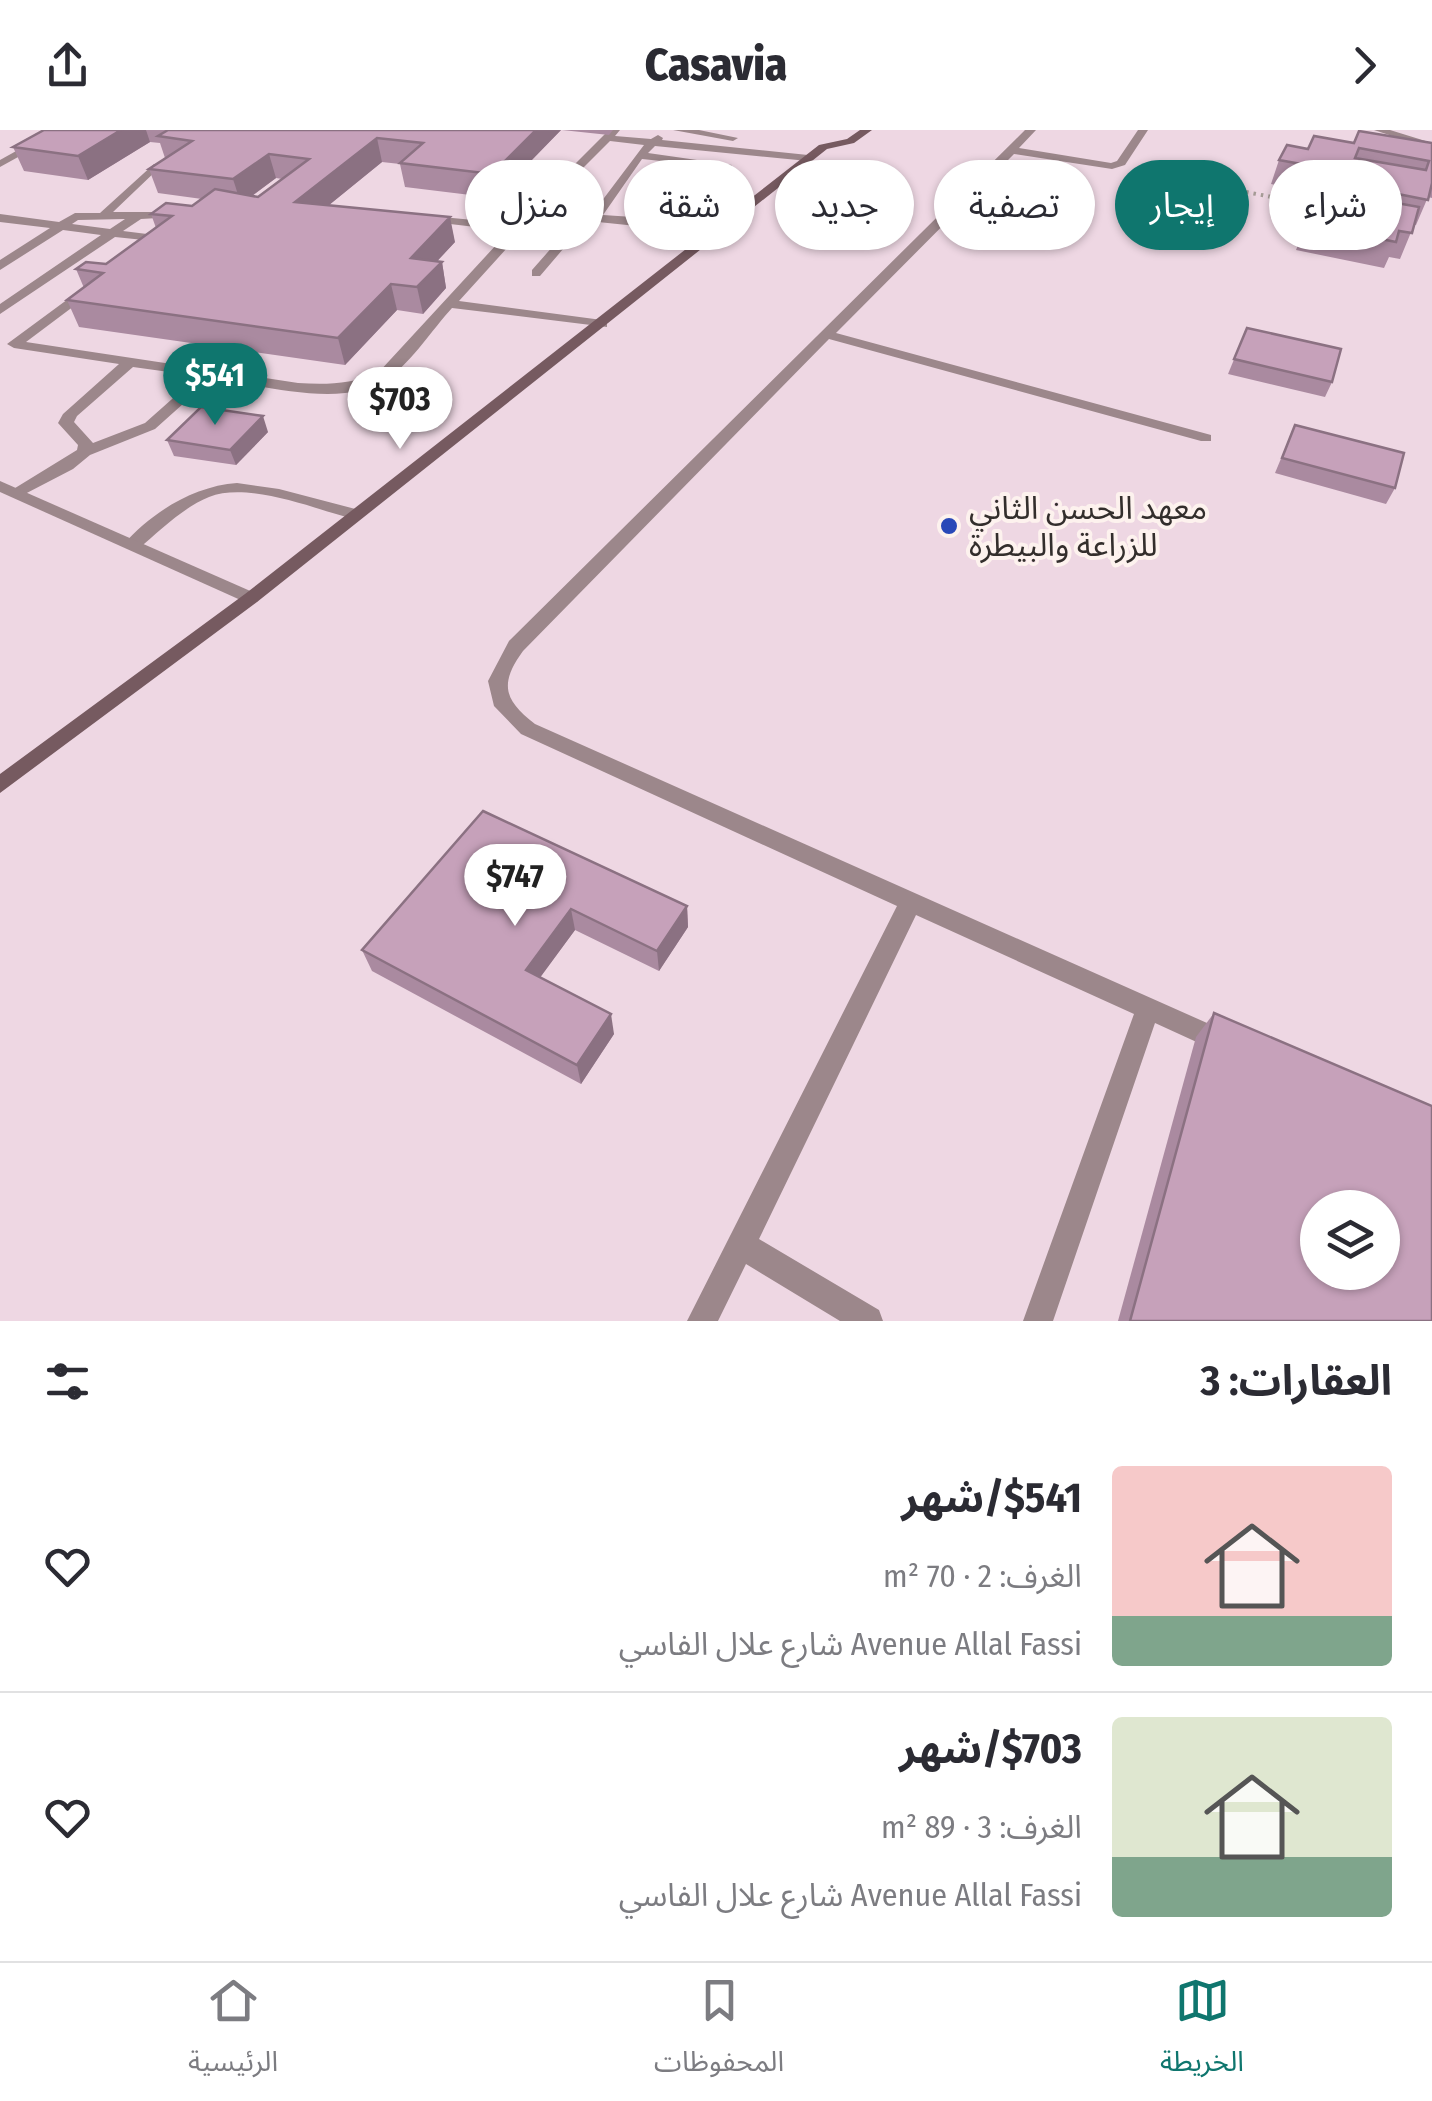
<!DOCTYPE html>
<html lang="ar">
<meta charset="utf-8">
<style>
:root{--surface:#fff;--page:#f7f7f7;--text:#2b2b33;--muted:#7c7c81;--line:#e1e1e2;--accent:#0f766e}
body{margin:0;font-family:"Fira Sans Condensed","Noto Sans Arabic",sans-serif;background:var(--page);color:var(--text);direction:rtl;height:100vh;display:flex;flex-direction:column;font-size:38px;white-space:nowrap}
*{box-sizing:border-box;margin:0}
p{font-size:32px;color:var(--muted)}
.icon{flex:none;width:55px;height:55px;fill:none;stroke:currentColor;stroke-width:2;stroke-linecap:round;stroke-linejoin:round}
.map{position:relative;height:1191px;overflow:hidden;direction:ltr}
.sheet{display:flex;flex-direction:column;background:var(--surface);flex:1}
.sheet>*{flex:none}
.guide{position:absolute;left:30px;top:30px;width:1372px;height:90px;direction:rtl;display:flex;gap:20px}
.buttons{position:absolute;left:1300px;top:1060px;display:grid;gap:20px}
.buttons a{display:grid;place-items:center;width:100px;height:100px;border-radius:50%;background:var(--surface);box-shadow:0 2px 8px #0004;font-size:50px}
.price{position:absolute;translate:-50% -85px;padding:0 22px;border-radius:35px;background:#fff;color:#222;font-size:32px;line-height:65px;filter:drop-shadow(0 2px 5px #0008)}
.price::after{content:'';position:absolute;left:50%;top:60px;width:30px;height:22px;margin-left:-15px;background:inherit;clip-path:polygon(0 0,100% 0,50% 100%)}
.price.active{background:var(--accent);color:#fff}
ul{padding:0;list-style:none}
li{display:flex;align-items:center;gap:30px;height:250px;padding:0 40px}
li+li{border-top:2px solid var(--line)}
li span{display:grid;place-items:center;flex:none;width:280px;height:200px;border-radius:10px;color:#555}
li>.icon{margin-inline-start:auto}
span .icon{width:120px;height:120px;fill:#fffc;stroke-width:1}
li b{font-size:42px}
h2{display:flex;justify-content:space-between;align-items:center;height:120px;padding:0 40px;font-size:42px}
.pill{padding:0 35px;border-radius:45px;background:var(--surface);box-shadow:0 2px 8px #0004;font-size:35px;line-height:90px}
.pill.active{background:var(--accent);color:#fff}
header{display:flex;justify-content:space-between;align-items:center;height:130px;padding:0 40px;background:var(--surface);font-size:45px;font-weight:800}
.dock{display:flex;justify-content:space-around;align-items:center;height:140px;border-top:2px solid var(--line);background:var(--surface);font-size:28px;color:var(--muted)}
.dock a{display:grid;justify-items:center;gap:5px}
.dock .active{color:var(--accent)}
.map>svg:first-child{display:block}
.education{fill:#eed7e3;fill-rule:evenodd}
.lines{fill:none;stroke-linecap:round;stroke-linejoin:round}
.path{stroke:#a69c97;stroke-width:4;stroke-dasharray:2.5 5;stroke-linecap:butt}
.lane{fill:#9c878b;fill-rule:evenodd}
.street{fill:#9c878b;fill-rule:evenodd}
.secondary{fill:#765a60;fill-rule:evenodd}
.wall{fill:#aa8aa0;fill-rule:evenodd}
.shaded-wall{fill:#8b7182}
.building{fill:#c6a1ba;stroke:#8b7182;stroke-width:2.5;fill-rule:evenodd}
.poi-dot{fill:#2948b8;stroke:#fdf2ee;stroke-width:4}
.labels{text-anchor:middle;stroke-width:8;stroke-linejoin:round;paint-order:stroke}
.poi-label{font-size:32px;fill:#332e2c;stroke:#fdf2ee;text-anchor:start}
</style>
<header><svg class="icon" aria-label="forward" viewBox="0 0 24 24"><path d="M9 5l7 7-7 7"/></svg>Casavia<svg class="icon" aria-label="share" viewBox="0 0 24 24"><path d="M12 15V3M7 8l5-5 5 5M5 13v7h14v-7"/></svg></header>
<div class="map">
<svg width="1432" height="1191" viewBox="0 0 1432 1191">
<rect width="100%" height="100%" fill="#f2e5df"/>
<path class="education" d="M 0,0 L 1432,0 L 1432,1191 L 0,1191 ZM 1318,1078 L 1382,1078 L 1382,1142 L 1318,1142 Z"/>
<g class="lines">
<polyline class="path" points="1143,42 1308,74"/>
<g class="lane">
<path d="M 609,0 L 620,0 L 615,6 L 651,9 L 658,5 L 663,8 L 662,10 L 808,25 L 813,28 L 808,31 L 655,16 L 648,23 L 732,35 L 671,93 L 656,98 L 598,92 L 593,95 L 587,91 L 540,146 L 532,146 L 532,140 L 576,90 L 536,86 L 459,171 L 602,190 L 607,191 L 607,197 L 452,178 C 432,200 413,230 389,248 C 347,280 259,255 212,248 L 155,299 L 90,325 L 73,339 L 21,366 L 15,368 L 7,363 L 77,320 L 78,315 L 58,293 L 63,284 L 119,234 L 14,218 L 7,214 L 83,158 L 94,161 L 26,212 L 298,253 C 327,255 351,254 378,243 L 509,101 L 425,91 L 421,89 L 421,85 L 515,94 ZM 610,11 L 644,15 L 592,84 L 542,79 ZM 642,29 L 718,37 L 663,89 L 603,85 ZM 133,237 L 198,246 L 145,293 L 93,313 L 74,292 L 77,286 Z"/>
<polygon points="673,0 699,0 738,8 733,11"/>
<path d="M 1025,0 L 1036,0 L 1019,18 L 1111,33 L 1117,31 L 1138,0 L 1148,0 L 1125,35 L 1112,39 L 1014,24 L 836,203 L 1211,305 L 1211,311 L 1201,311 L 829,209 L 523,521 C 499,554 504,570 535,594 L 1234,905 L 1238,913 L 1234,921 L 1225,925 L 1155,893 L 1053,1191 L 1023,1191 L 1134,884 L 916,785 L 759,1109 L 879,1180 L 883,1191 L 840,1191 L 746,1134 L 718,1191 L 687,1191 L 897,776 L 521,604 L 494,576 L 488,551 L 509,511 Z"/>
<polygon points="1374,0 1390,0 1432,13 1432,19"/>
<path d="M 154,34 L 158,35 L 158,39 L 113,82 L 179,82 L 179,86 L 175,87 L 141,89 L 123,101 L 163,106 L 163,112 L 115,107 L 0,184 L 0,174 L 101,105 L 63,100 L 0,140 L 0,130 L 50,98 L 0,92 L 0,84 L 59,92 L 75,83 L 100,83 ZM 125,89 L 110,99 L 72,94 L 78,90 Z"/>
<path d="M 237,353 L 279,359 L 363,381 L 365,385 L 357,390 C 317,380 249,351 209,367 C 182,378 160,401 138,419 L 132,420 L 123,415 C 152,382 194,356 237,353 Z"/>
</g>
<g class="street">
<polygon points="54,0 67,0 0,37 0,30"/>
<polygon points="0,351 257,464 260,468 257,472 245,472 0,362"/>
</g>
<polygon class="secondary" points="860,0 872,0 854,13 827,19 257,472 0,663 0,644 245,464 819,15 847,9"/>
</g>
<g class="wall">
<path d="M 44,0 L 561,0 L 495,68 L 405,57 L 400,34 L 382,32 L 329,75 L 455,112 L 437,131 L 442,132 L 446,158 L 423,184 L 397,180 L 345,235 L 79,197 L 67,170 L 84,158 L 76,139 L 106,134 L 156,98 L 151,84 L 192,76 L 202,69 L 158,63 L 149,39 L 165,28 L 160,13 L 150,12 L 88,50 L 24,41 L 13,17 ZM 276,48 L 282,49 L 258,67 L 252,66 Z"/>
<polygon points="562,0 613,0 609,5"/>
<polygon points="1354,13 1432,13 1432,68 1428,67 1416,95 1414,95 1400,129 1389,127 1384,138 1296,120 1319,64 1271,54 1279,30 1308,19"/>
<polygon points="1247,198 1332,252 1325,267 1228,244"/>
<polygon points="1295,295 1395,358 1386,374 1275,343"/>
<polygon points="268,302 236,335 174,326 167,310"/>
<polygon points="483,681 687,776 688,797 659,841 575,800 540,847 614,904 581,954 372,841 362,820"/>
<polygon points="1214,883 1432,1191 1118,1191 1196,907"/>
</g>
<g class="shaded-wall">
<polygon points="121,0 146,0 150,12 88,50 78,26"/>
<polygon points="536,0 561,0 495,68 492,44"/>
<polygon points="377,8 382,32 302,97 295,72"/>
<polygon points="269,24 276,48 241,74 233,49"/>
<polygon points="450,87 455,112 416,154 411,128"/>
<polygon points="442,132 446,158 423,184 417,157"/>
<polygon points="391,154 397,180 345,235 338,208"/>
<polygon points="263,286 268,302 236,335 230,320"/>
<polygon points="687,776 688,797 659,841 657,821"/>
<polygon points="571,779 575,800 531,860 526,840"/>
<polygon points="611,884 614,904 581,954 577,935"/>
</g>
<g class="building">
<polygon points="44,0 121,0 78,26 13,17"/>
<polygon points="168,0 536,0 492,44 400,33 423,13 377,8 295,72 450,87 411,128 442,132 417,157 391,154 338,208 67,170 103,143 76,139 86,132 106,134 172,86 151,84 166,73 192,76 215,59 258,67 309,29 269,24 233,49 149,39 192,11 158,6"/>
<path d="M 1359,1 L 1432,13 L 1432,53 L 1428,70 L 1393,63 L 1391,72 L 1419,77 L 1412,103 L 1399,101 L 1396,112 L 1306,94 L 1322,57 L 1336,60 L 1338,54 L 1346,56 L 1351,43 L 1279,30 L 1287,15 L 1308,19 L 1314,6 L 1354,13 ZM 1359,18 L 1429,31 L 1426,40 L 1355,28 Z"/>
<polygon points="1247,198 1341,219 1332,252 1234,229"/>
<polygon points="201,277 263,286 230,320 167,310"/>
<polygon points="1295,295 1404,323 1395,358 1282,328"/>
<polygon points="483,681 687,776 657,821 571,779 526,840 611,884 577,935 362,820"/>
<path d="M 1214,883 L 1432,976 L 1432,1191 L 1130,1191 ZM 1318,1078 L 1382,1078 L 1382,1142 L 1318,1142 Z"/>
</g>
<circle class="poi-dot" cx="949" cy="396" r="10"/>
<g class="labels">
<g class="poi-label">
<text x="969" y="389">معهد الحسن الثاني<tspan x="969" dy="37">للزراعة والبيطرة</tspan></text>
</g>
</g>
</svg>
<div class="buttons">
<a><svg class="icon" aria-label="layers" viewBox="0 0 24 24"><path d="M12 4l9 5-9 5-9-5zM3 14l9 5 9-5"/></svg></a>
</div>
<b class="price active" style="left:215px;top:298px">$541</b>
<b class="price" style="left:400px;top:322px">$703</b>
<b class="price" style="left:515px;top:799px">$747</b>
<div class="guide">
<a class="pill">شراء</a>
<a class="pill active">إيجار</a>
<a class="pill">تصفية</a>
<a class="pill">جديد</a>
<a class="pill">شقة</a>
<a class="pill">منزل</a>
</div>
</div>
<section class="sheet">
<h2>العقارات: 3<svg class="icon" aria-label="filters" viewBox="0 0 24 24"><path d="M4 7h16M4 17h16"/><circle cx="9" cy="7" r="2"/><circle cx="15" cy="17" r="2"/></svg></h2>
<ul>
<li><span style="background:linear-gradient(#f6c9c9 75%,#7fa58c 0)"><svg class="icon" aria-label="home" viewBox="0 0 24 24"><path d="M3 11l9-7 9 7M6 9v11h12V9"/></svg></span><div><b>$541/شهر</b><p>الغرف: 2 · 70 m²</p><p>Avenue Allal Fassi شارع علال الفاسي</p></div><svg class="icon" aria-label="heart" viewBox="0 0 24 24"><path d="M12 20l-8-8c-3-5 5-10 8-4 3-6 11-1 8 4z"/></svg></li>
<li><span style="background:linear-gradient(#dfe7d0 70%,#7fa58c 0)"><svg class="icon" aria-label="home" viewBox="0 0 24 24"><path d="M3 11l9-7 9 7M6 9v11h12V9"/></svg></span><div><b>$703/شهر</b><p>الغرف: 3 · 89 m²</p><p>Avenue Allal Fassi شارع علال الفاسي</p></div><svg class="icon" aria-label="heart" viewBox="0 0 24 24"><path d="M12 20l-8-8c-3-5 5-10 8-4 3-6 11-1 8 4z"/></svg></li>
</ul>
</section>
<nav class="dock">
<a class="active"><svg class="icon" aria-label="map" viewBox="0 0 24 24"><path d="M3 6l6-2 6 2 6-2v14l-6 2-6-2-6 2zM9 4v14M15 6v14"/></svg>الخريطة</a>
<a><svg class="icon" aria-label="saved" viewBox="0 0 24 24"><path d="M7 4h10v16l-5-4-5 4z"/></svg>المحفوظات</a>
<a><svg class="icon" aria-label="home" viewBox="0 0 24 24"><path d="M3 11l9-7 9 7M6 9v11h12V9"/></svg>الرئيسية</a>
</nav>
